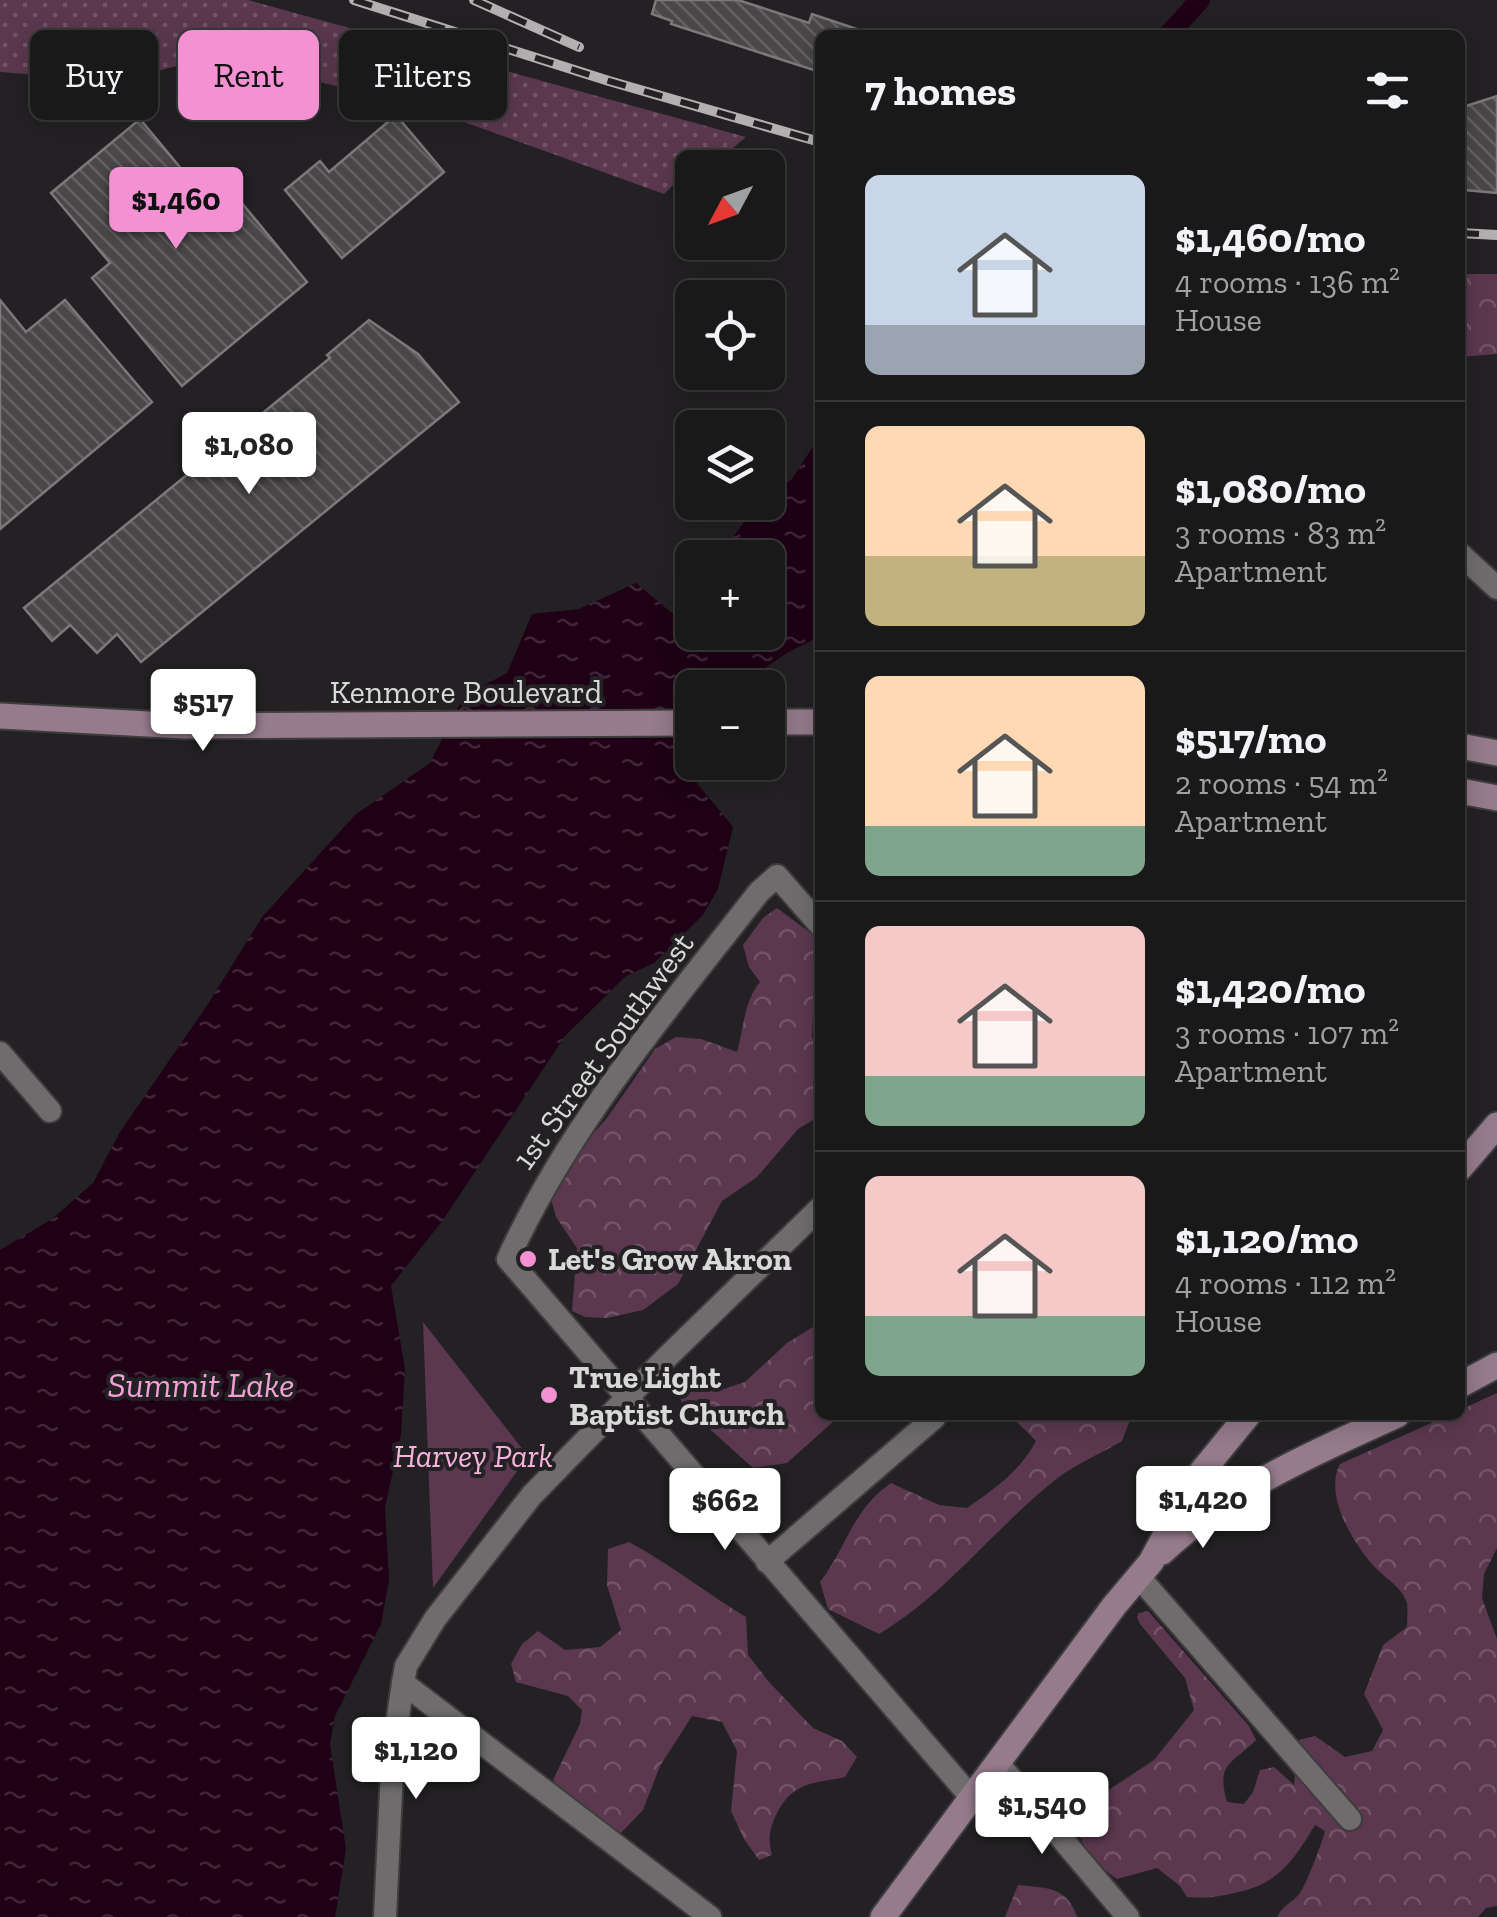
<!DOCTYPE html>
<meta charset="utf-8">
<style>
:root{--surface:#1a191a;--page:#272627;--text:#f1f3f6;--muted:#9fa0a2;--line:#383839;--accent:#f491d3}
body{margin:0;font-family:"Zilla Slab",serif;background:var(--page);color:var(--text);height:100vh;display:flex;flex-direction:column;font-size:38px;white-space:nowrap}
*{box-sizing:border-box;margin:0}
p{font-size:32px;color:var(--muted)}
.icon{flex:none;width:55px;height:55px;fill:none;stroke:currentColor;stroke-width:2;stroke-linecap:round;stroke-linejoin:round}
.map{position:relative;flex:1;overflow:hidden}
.details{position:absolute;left:815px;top:30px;width:650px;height:1390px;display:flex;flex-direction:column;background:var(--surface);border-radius:15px;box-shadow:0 5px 25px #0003,0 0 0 2px var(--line)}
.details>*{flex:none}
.banner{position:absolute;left:30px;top:30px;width:635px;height:90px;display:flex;gap:20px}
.needle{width:65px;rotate:229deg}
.fabs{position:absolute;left:675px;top:150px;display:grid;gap:20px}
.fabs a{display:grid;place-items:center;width:110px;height:110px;border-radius:15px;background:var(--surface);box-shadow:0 5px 25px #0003,0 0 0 2px var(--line);font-size:50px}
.price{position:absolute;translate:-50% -85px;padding:0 22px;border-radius:10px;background:#fff;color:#222;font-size:32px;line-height:65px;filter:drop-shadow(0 2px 5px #0008)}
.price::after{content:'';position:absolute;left:50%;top:60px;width:30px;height:22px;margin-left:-15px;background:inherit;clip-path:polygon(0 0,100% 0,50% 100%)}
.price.on{background:var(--accent);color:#111}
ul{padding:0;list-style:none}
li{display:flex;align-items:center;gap:30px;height:250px;padding:0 50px}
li+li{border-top:2px solid var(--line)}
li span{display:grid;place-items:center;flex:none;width:280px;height:200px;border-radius:15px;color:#555}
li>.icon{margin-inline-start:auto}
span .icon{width:120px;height:120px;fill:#fffc;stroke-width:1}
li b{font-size:42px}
h2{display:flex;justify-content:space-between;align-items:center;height:120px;padding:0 50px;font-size:42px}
.pill{padding:0 35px;border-radius:15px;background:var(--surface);box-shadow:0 5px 25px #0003,0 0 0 2px var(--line);font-size:35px;line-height:90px}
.pill.on{background:var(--accent);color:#111}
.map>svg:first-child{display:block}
.grass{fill:url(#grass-dots)}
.forest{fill:url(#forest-crowns)}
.park{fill:#5b384f}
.water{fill:url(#water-ripples)}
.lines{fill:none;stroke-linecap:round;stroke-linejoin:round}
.canal{stroke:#1f0016;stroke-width:20}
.building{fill:url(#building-back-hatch);stroke:#7c797b;stroke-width:2.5}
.street-casing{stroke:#3e3c3d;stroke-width:26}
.secondary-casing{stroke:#3e3c3d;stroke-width:29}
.street{stroke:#6e6c6d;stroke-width:22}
.secondary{stroke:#957b8c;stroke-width:25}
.rail-casing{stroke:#b2b0b1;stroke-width:10}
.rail{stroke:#232123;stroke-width:6;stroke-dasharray:19;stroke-linecap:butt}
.poi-dot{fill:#f491d3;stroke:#232123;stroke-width:4}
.labels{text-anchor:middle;stroke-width:8;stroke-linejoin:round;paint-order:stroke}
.street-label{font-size:32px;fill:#dad9d9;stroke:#232123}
.poi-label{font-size:32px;font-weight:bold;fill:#dad9d9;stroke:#232123;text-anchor:start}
.park-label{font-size:32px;font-style:italic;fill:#f7b3de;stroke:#232123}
.water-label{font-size:35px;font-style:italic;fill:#f4a0d7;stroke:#232123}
</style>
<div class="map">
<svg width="1497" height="1917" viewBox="0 0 1497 1917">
<defs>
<pattern id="grass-dots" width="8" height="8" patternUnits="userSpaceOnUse" patternTransform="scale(2.5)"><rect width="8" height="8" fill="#5b384f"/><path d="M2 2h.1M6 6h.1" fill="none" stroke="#725468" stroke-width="1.8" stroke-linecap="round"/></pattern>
<pattern id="forest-crowns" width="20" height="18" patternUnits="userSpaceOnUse" patternTransform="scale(2.5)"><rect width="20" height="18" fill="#5b384f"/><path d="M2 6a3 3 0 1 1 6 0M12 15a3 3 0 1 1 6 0" fill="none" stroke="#725468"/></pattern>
<pattern id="water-ripples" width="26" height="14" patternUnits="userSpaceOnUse" patternTransform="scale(2.5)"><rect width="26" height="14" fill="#1f0016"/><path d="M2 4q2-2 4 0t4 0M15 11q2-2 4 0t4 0" fill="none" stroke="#3f2537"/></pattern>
<pattern id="building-back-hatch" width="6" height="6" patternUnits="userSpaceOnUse" patternTransform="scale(2.5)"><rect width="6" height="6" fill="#4a4749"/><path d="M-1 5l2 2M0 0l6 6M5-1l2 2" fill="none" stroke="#646163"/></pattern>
</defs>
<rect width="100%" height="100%" fill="#232123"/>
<path class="grass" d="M 0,0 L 248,0 L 746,137 C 730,150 714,168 692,168 L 692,173 L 678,180 L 664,194 L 428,109 L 216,56 L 118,81 L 0,72 Z"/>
<g class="forest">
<polygon points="1460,274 1497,274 1497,354 1460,357"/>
<path d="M 777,908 L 820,940 L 820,1006 L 813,1016 L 812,1038 L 820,1041 L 820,1116 L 798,1129 L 757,1177 L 722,1201 L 678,1284 L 643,1310 L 607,1318 L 585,1317 L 572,1311 L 577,1248 L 556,1217 L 551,1199 L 569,1161 L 607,1118 L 655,1049 L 676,1037 L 701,1039 L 737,1052 C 744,1027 744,1001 760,982 L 749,967 L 743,945 L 763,918 Z"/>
<polygon points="813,1327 820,1342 820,1415 836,1415 835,1420 787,1463 753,1468 682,1404 674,1378 685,1369 721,1390 745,1382 787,1343"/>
<path d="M 1497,1393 L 1497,1548 L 1484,1574 L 1482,1598 L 1497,1639 L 1497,1906 L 1486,1908 L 1478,1917 L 1277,1917 C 1282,1906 1293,1902 1300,1893 C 1306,1885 1322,1843 1325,1831 L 1315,1825 C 1293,1861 1278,1885 1234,1893 C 1217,1897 1204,1899 1187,1897 L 1179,1885 L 1157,1868 L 1117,1879 C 1094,1863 1083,1849 1074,1822 L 1107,1791 L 1154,1760 L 1194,1710 L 1185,1678 L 1140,1624 L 1137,1617 L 1139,1613 L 1148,1611 L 1249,1726 L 1256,1740 C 1231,1765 1216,1763 1227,1802 L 1244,1804 L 1253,1792 L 1260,1770 L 1274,1767 L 1294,1785 L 1299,1740 L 1315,1736 L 1345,1757 L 1372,1751 L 1383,1730 L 1364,1694 L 1383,1645 L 1407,1627 C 1407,1620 1408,1610 1407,1603 C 1402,1586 1381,1576 1371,1563 C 1351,1539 1324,1494 1340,1464 L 1449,1415 L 1460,1415 L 1460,1410 Z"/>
<path d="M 997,1415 L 1127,1415 L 1130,1420 L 1122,1441 C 1100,1454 1074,1465 1055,1480 C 994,1529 946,1594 879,1634 L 828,1609 L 820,1582 C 847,1547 852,1510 891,1483 L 939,1505 L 967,1508 C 995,1489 1020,1471 1036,1441 L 1013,1418 Z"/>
<path d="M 629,1542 C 670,1564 706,1593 746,1617 L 748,1655 L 769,1682 L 813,1728 L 842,1741 L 857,1757 L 845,1777 C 812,1784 793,1781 776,1815 C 769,1831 768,1838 772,1855 L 759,1860 L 744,1839 L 731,1811 L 737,1751 L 722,1722 L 692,1716 L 660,1766 L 643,1810 L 620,1834 L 574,1804 L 553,1780 L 580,1724 L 582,1710 L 568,1696 L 516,1682 L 511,1664 L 522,1644 L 538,1631 L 565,1650 L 600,1647 L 621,1630 L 607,1585 L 608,1549 Z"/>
<path d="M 1018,1885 C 1046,1888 1067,1886 1077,1917 L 1005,1917 Z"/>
</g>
<polygon class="park" points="423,1322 528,1456 433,1588"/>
<polygon class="water" points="820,436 820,636 787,653 737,687 692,688 692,762 696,763 691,776 733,827 718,889 703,915 654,963 626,976 565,1036 443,1220 391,1286 405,1369 401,1435 385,1507 389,1580 381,1624 335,1716 330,1744 346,1849 335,1917 0,1917 0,1250 52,1219 93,1183 120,1132 208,1004 262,917 355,815 430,763 464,696 507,673 532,614 579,609 636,583 673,614 680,616 692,598 692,632 768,632 768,558 718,557 756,506 768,502 768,497 792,479"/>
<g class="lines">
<polyline class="canal" points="1168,35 1200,0"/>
</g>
<g class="building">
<polygon points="656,0 738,0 809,23 812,14 866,32 865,35 820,35 820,72 671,24 672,21 652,14"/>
<polygon points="1497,96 1497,193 1465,190 1460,151 1460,108"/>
<polygon points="396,115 444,172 342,258 285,190 320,161 329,172"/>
<polygon points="140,119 198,189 217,173 307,282 182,386 92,278 110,263 51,193"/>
<polygon points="0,300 26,332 65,300 152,402 0,529"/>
<polygon points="369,320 418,354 459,402 141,662 117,634 97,653 70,625 52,641 24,608 330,358 327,355"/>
</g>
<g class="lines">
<g class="street-casing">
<g id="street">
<polyline points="1460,554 1497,588"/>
<path d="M 820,925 L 777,876 L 759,892 C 668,1009 570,1123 508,1259 L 971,1797"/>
<polyline points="0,1053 50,1111"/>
<polyline points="767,1562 934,1418"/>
<polyline points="1138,1576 1350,1819"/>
<polyline points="403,1683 710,1917"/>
<polyline points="997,1762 1128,1917"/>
<polyline points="385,1917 393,1750 403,1683 406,1666 435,1619 532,1495 663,1361 820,1208"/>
</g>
</g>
<g class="secondary-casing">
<g id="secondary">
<polyline points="0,716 185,726 692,723"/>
<polyline points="768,722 820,722"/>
<polyline points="1460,746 1497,753"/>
<polyline points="1460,791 1497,798"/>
<polyline points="1460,1168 1497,1125"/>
<polyline points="1460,1385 1497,1365"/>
<path d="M 1162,1552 C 1230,1489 1313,1453 1397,1415"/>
<polyline points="883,1917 1114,1606 1151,1562 1195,1480 1248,1415"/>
</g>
</g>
<use href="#street" class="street"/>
<use href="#secondary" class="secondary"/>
<g class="rail-casing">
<g id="rail">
<polyline points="354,0 609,81 820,142"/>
<polyline points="474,0 579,47"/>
<polyline points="1460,233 1497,235"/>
</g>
</g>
<use href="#rail" class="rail"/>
</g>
<g class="poi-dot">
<circle cx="528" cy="1259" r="10"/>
<circle cx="549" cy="1395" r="10"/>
</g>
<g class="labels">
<g class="street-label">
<text x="466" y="703">Kenmore Boulevard</text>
<text transform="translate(603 1051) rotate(-54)" y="11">1st Street Southwest</text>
</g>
<g class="poi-label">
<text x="548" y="1270">Let's Grow Akron</text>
<text x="569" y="1388">True Light<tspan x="569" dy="37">Baptist Church</tspan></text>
</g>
<g class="park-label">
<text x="473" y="1467">Harvey Park</text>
</g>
<g class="water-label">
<text x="201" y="1397">Summit Lake</text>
</g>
</g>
</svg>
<div class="fabs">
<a><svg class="needle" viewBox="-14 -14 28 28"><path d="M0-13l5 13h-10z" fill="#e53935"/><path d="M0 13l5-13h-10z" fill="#9fa0a2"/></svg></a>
<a><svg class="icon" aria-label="locate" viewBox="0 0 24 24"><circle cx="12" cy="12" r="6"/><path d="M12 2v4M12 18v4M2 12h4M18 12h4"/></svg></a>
<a><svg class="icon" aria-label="layers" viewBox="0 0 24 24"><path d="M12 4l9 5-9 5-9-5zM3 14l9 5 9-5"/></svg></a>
<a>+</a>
<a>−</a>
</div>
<b class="price on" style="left:176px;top:252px">$1,460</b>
<b class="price" style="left:249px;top:497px">$1,080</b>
<b class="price" style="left:203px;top:754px">$517</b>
<b class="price" style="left:1203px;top:1551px">$1,420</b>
<b class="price" style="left:725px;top:1553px">$662</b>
<b class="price" style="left:416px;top:1802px">$1,120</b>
<b class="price" style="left:1042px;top:1857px">$1,540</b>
<div class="banner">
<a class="pill">Buy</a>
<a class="pill on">Rent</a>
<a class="pill">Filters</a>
</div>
<section class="details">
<h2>7 homes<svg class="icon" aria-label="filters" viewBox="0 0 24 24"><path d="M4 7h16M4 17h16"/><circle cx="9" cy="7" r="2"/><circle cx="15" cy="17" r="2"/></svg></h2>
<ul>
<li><span style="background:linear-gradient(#c9d6e8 75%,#9aa5b1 0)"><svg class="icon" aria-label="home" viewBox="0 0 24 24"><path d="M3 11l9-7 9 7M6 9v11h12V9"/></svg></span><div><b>$1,460/mo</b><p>4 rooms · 136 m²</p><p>House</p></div></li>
<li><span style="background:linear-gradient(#ffd9b3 65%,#c2b280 0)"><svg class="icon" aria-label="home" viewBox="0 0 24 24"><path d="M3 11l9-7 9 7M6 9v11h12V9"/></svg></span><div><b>$1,080/mo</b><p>3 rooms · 83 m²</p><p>Apartment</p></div></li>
<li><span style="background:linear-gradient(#ffd9b3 75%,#7fa58c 0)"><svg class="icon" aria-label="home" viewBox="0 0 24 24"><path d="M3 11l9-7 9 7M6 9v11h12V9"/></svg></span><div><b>$517/mo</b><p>2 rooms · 54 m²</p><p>Apartment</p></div></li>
<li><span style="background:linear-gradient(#f6c9c9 75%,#7fa58c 0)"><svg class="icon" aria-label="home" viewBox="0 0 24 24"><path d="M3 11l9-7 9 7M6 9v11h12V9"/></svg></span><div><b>$1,420/mo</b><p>3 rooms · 107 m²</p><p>Apartment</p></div></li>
<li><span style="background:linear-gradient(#f6c9c9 70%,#7fa58c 0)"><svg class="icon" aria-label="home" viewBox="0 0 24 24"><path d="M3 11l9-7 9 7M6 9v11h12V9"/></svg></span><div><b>$1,120/mo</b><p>4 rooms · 112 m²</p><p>House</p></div></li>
</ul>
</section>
</div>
